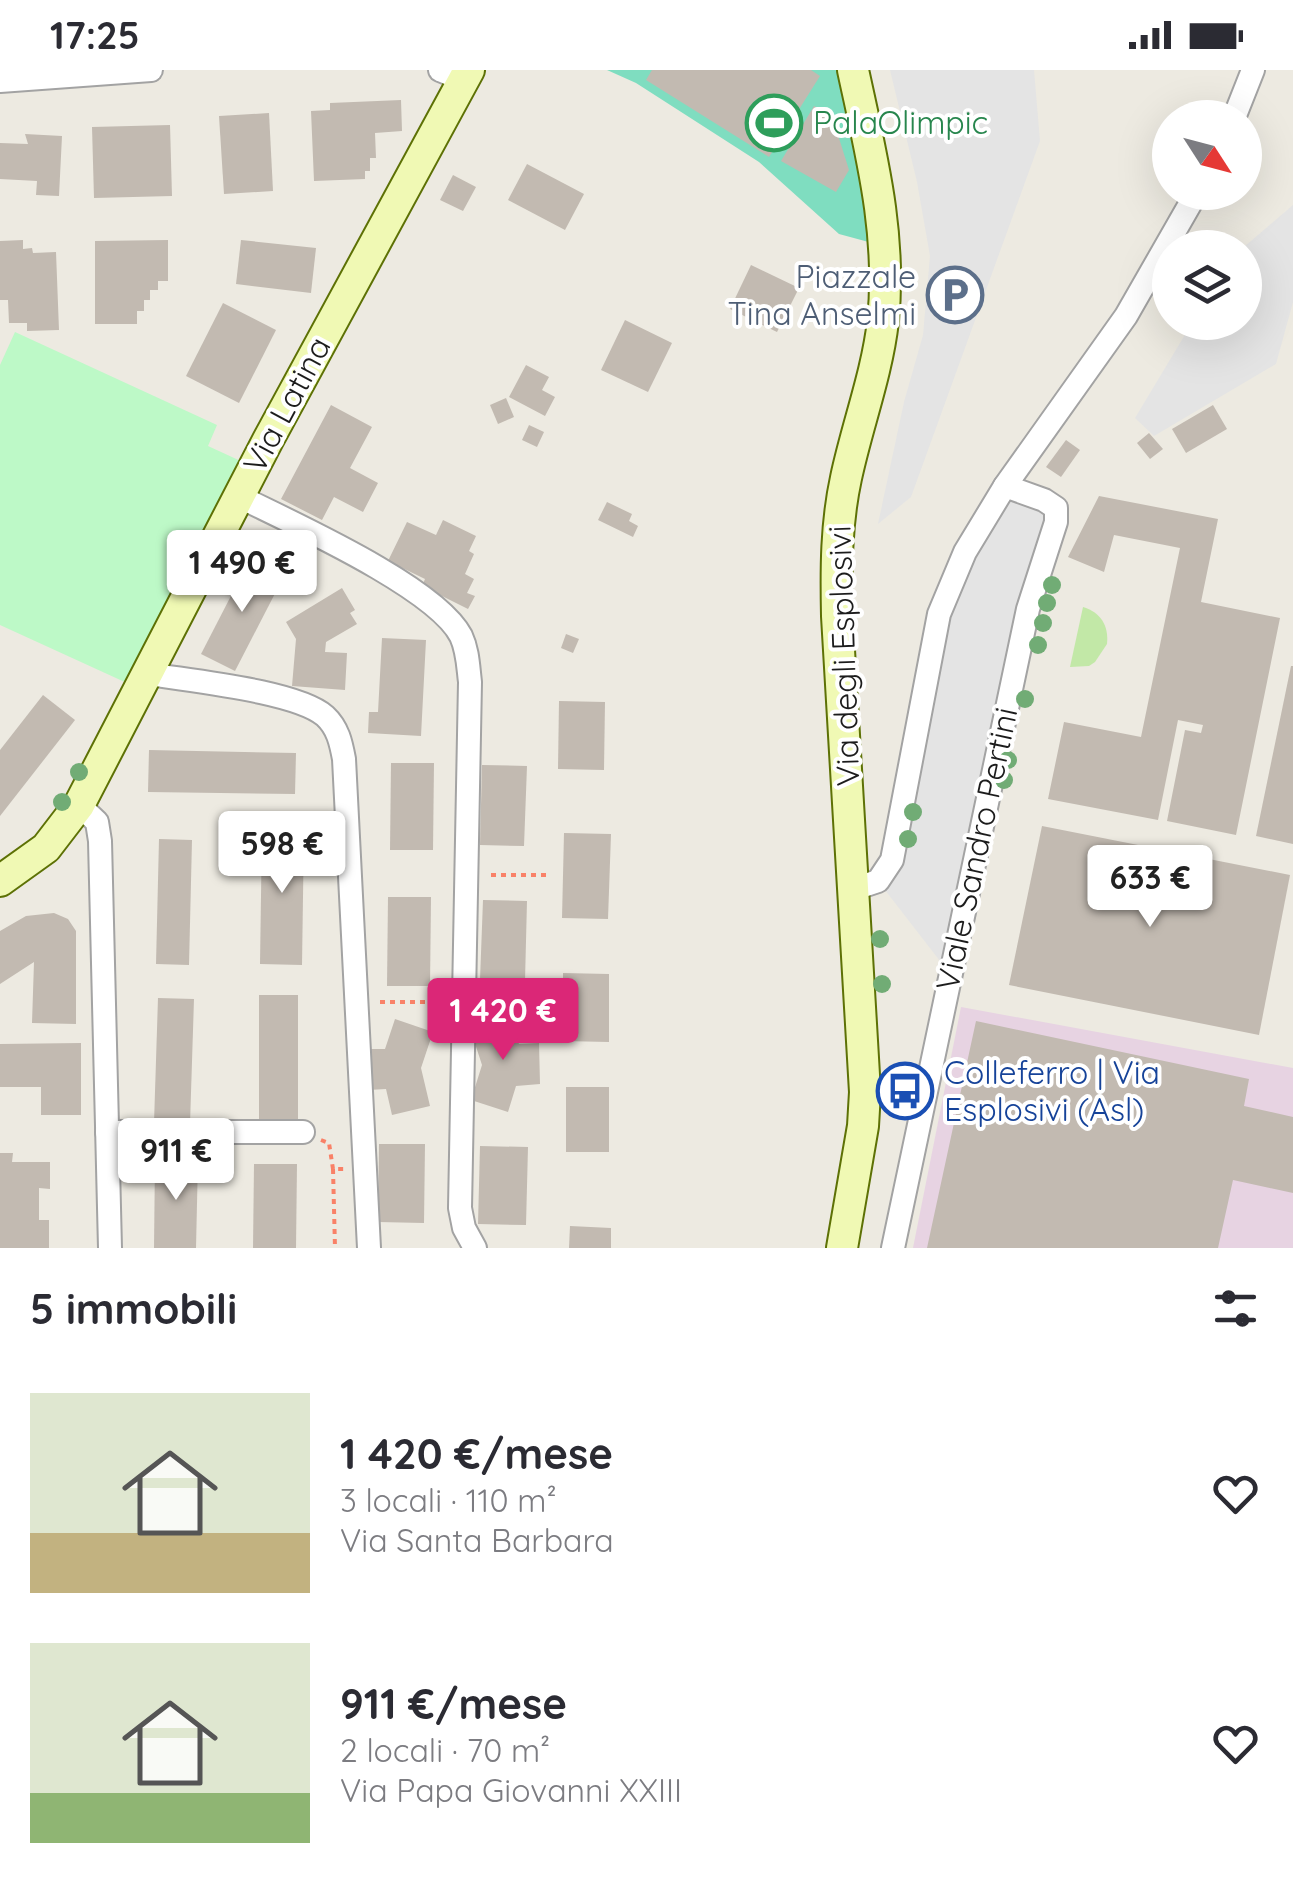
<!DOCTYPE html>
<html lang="it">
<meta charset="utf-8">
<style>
:root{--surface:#fff;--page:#f7f7f7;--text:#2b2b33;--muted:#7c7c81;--accent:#db2777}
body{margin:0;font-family:Quicksand,sans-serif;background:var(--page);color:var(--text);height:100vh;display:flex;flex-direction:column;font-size:38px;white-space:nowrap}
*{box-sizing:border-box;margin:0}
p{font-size:32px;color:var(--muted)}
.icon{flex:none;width:55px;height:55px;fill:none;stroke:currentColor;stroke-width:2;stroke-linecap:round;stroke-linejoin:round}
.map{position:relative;height:1178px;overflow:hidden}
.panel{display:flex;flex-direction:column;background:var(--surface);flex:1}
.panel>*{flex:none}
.needle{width:65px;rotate:126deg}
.tools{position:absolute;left:1152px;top:30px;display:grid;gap:20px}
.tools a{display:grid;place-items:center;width:110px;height:110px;border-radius:50%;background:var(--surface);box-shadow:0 10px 40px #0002;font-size:50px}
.price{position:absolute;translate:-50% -85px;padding:0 22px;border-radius:10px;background:#fff;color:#222;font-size:32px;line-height:65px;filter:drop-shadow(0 2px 5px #0008)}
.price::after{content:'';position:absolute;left:50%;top:60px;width:30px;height:22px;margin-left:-15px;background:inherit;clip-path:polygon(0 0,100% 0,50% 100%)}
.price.selected{background:var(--accent);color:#fff}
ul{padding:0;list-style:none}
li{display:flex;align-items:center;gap:30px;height:250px;padding:0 30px}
li span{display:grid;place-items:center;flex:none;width:280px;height:200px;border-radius:0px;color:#555}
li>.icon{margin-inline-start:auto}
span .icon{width:120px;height:120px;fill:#fffc;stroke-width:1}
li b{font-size:42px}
h2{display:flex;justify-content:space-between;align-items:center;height:120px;padding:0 30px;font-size:42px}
.status{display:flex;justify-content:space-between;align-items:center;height:70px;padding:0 50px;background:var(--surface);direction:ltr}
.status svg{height:28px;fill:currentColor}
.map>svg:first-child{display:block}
.industrial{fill:#e7d3e2}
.grass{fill:#c2e8a7}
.park{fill:#bdf9c7}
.pitch{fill:#7fddc0}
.parking{fill:#e4e4e4}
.building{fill:#c2bab1}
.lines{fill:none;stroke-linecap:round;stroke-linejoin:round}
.street-casing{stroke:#a3a3a3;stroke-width:26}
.secondary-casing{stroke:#5d7105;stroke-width:34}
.path{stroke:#f98167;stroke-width:4;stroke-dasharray:5 5;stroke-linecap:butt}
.street{stroke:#fff;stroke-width:22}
.secondary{stroke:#f0f9b4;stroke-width:30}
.tree{fill:#71ac75}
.labels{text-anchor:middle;stroke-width:8;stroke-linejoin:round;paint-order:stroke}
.leisure-label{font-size:32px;fill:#27864d;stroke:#fff;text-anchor:start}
.service-label{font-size:32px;fill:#4e5e75;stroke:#fff;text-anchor:end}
.street-label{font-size:32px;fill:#1c1c1c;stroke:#fff}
.transit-label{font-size:32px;fill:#164399;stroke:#fff;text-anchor:start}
</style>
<div class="status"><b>17:25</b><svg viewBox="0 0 49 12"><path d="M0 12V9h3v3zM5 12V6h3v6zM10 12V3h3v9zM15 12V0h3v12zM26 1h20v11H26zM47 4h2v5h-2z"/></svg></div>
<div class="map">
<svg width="1293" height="1178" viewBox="0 0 1293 1178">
<rect width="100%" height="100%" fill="#edeae1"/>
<polygon class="industrial" points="961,937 1293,998 1293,1178 913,1178"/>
<path class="grass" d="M 1083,537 C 1100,542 1109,555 1107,574 L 1095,592 L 1089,596 L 1070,597 Z"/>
<polygon class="park" points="15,262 217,355 208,376 245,393 140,619 0,555 0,295"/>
<polygon class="pitch" points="607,0 839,0 876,174 839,164 759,92 636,13"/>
<g class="parking">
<polygon points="890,0 1034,0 1040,71 911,427 878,454 904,332 923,265 930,186 917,112"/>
<polygon points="1293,135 1293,232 1276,294 1154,366 1135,348 1192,253 1245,252 1244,177"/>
<polygon points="1005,416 1056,438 950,904 878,811 945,526"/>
</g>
<g class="building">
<polygon points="652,0 811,0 820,6 769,87 646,10"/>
<polygon points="401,30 402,61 375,63 376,88 370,88 370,101 365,101 365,109 314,111 311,41 330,40 330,33"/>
<polygon points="814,36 832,46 849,100 836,122 781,91"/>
<polygon points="269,43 273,121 224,124 219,46"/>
<polygon points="170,55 172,126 94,128 92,57"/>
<polygon points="25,64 62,66 59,126 36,125 37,111 0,109 0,73 28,74"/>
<polygon points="527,94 584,124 565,160 508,130"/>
<polygon points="453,105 476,117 463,141 440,130"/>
<polygon points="23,170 23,179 32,178 33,183 56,182 59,260 27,261 27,253 9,253 8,230 0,230 0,171"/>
<polygon points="168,170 168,211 158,211 158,220 150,220 150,230 144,230 144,241 137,241 137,254 95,254 95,171"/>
<polygon points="241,170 316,178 311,223 236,214"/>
<polygon points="751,195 799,218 777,262 730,239"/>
<polygon points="223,233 276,260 239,333 186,306"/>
<polygon points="625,250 672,273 648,322 601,300"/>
<polygon points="526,295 549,307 542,320 555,327 545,346 509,327"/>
<polygon points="506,328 514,347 498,354 490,335"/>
<polygon points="331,335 372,357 350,398 378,413 363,442 334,427 322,450 281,429"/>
<polygon points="1213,335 1227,359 1186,383 1172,359"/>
<polygon points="529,355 544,362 537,377 522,370"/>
<polygon points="1149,363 1163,379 1150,389 1137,373"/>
<polygon points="1066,370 1080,380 1061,407 1046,397"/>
<polygon points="1099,426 1218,449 1201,532 1280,548 1236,765 1167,751 1185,660 1201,663 1203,655 1178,650 1158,750 1048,729 1064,652 1141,667 1180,478 1114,465 1104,502 1068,487"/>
<polygon points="607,432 632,444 629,451 638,456 633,467 598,450"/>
<polygon points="443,450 476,466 469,481 474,484 465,504 474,509 467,523 475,526 468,539 422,516 425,509 388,491 407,452 436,465"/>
<polygon points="250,489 284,506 235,601 201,584"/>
<polygon points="342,518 355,540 350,543 357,554 326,572 325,582 347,583 345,620 292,616 296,569 286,552"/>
<polygon points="566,564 579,569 573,583 561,578"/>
<polygon points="382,568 426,570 421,666 368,663 369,642 378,642"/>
<polygon points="1291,596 1293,596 1293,774 1256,766"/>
<polygon points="43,625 75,650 0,746 0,680"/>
<polygon points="559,631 605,632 604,700 558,699"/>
<polygon points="149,680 296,683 295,724 148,722"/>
<polygon points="391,693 434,693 433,780 390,780"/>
<polygon points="482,695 527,696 524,776 480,775"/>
<polygon points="1042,756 1290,805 1259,965 1009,915"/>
<polygon points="262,758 304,758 302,895 260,894"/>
<polygon points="564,763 611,764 608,849 562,848"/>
<polygon points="159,769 192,770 189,895 156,894"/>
<polygon points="388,827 431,827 430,916 387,916"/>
<polygon points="483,830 527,831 525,911 480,910"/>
<polygon points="54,843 68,849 76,861 76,954 32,953 34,892 0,914 0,861 26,846"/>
<polygon points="563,903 609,904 609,972 563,971"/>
<rect x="259" y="925" width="39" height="130"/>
<polygon points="158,928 194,929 190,1054 154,1053"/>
<polygon points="510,945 519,974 539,973 540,1014 516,1016 508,1042 471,1030 482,995 470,958"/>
<polygon points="395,949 433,962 421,998 430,1036 392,1045 386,1019 368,1020 367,979 385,979"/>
<polygon points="976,951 1249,1009 1244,1036 1293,1047 1293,1123 1233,1110 1218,1178 927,1178"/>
<polygon points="81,973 81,1045 41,1045 41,1017 0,1017 0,974"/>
<rect x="566" y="1017" width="43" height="65"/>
<polygon points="379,1074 425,1074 424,1153 378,1152"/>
<polygon points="480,1076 528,1077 526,1155 478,1154"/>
<polygon points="0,1083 13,1083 12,1092 50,1092 50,1119 39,1118 39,1150 49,1150 49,1178 0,1178"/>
<polygon points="155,1089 198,1089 196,1178 154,1178"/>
<polygon points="254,1094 297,1094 296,1178 253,1178"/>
<polygon points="570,1156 611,1158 611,1178 569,1178"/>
</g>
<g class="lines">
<g class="street-casing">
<g id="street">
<polyline points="440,0 464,10"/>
<polyline points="0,11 151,0"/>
<polyline points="1234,48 1253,0"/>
<polyline points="1005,416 1126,246 1197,122"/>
<path d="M 238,426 C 290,452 436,517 461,566 C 468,581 468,596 470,612 L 460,1138 L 464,1158 L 475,1178"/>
<path d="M 149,604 C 190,611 296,621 325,646 C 338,658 341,673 344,689 L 369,1178"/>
<polyline points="79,735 97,752 100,771 110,1178"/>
<polyline points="854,819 878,811 892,790 939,544 965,482 1005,416 1044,430 1056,438 1056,452 1028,539 893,1178"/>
<polyline points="107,1062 303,1062"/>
</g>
</g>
<g class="secondary-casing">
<g id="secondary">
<polyline points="0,811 46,778 79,735 268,370 469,0"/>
<path d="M 842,1178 L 863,1056 L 865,1022 L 837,546 C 836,499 836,454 846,408 C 857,356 877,304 883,251 C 892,164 871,84 853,0"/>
</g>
</g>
<g class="path">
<polyline points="491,805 546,805"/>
<polyline points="484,931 560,929"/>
<polyline points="380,932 440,932"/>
<polyline points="321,1070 329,1073 333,1099 344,1099"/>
<polyline points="333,1099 335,1178"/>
</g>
<use href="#street" class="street"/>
<use href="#secondary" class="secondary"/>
</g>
<g class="tree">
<circle cx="1052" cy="515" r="9"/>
<circle cx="1047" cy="533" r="9"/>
<circle cx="1043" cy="553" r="9"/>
<circle cx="1038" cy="575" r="9"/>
<circle cx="1025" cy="629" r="9"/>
<circle cx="1008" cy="690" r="9"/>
<circle cx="79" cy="702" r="9"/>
<circle cx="1004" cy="710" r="9"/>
<circle cx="62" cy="732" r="9"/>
<circle cx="913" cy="742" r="9"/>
<circle cx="908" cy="769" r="9"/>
<circle cx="880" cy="869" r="9"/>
<circle cx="882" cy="914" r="9"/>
</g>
<defs>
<g id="stadium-ring" transform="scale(2.875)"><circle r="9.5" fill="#fff" stroke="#2e9e5b" stroke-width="1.5"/><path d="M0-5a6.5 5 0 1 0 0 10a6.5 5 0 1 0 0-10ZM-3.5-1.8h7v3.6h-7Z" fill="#2e9e5b"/></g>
<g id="parking-ring" transform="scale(2.875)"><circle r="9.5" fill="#fff" stroke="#5c6f8a" stroke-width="1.5"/><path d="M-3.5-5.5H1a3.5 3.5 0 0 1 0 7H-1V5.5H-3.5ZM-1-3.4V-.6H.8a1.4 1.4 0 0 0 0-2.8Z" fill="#5c6f8a"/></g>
<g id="bus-ring" transform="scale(2.875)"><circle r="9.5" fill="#fff" stroke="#1a4fb4" stroke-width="1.5"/><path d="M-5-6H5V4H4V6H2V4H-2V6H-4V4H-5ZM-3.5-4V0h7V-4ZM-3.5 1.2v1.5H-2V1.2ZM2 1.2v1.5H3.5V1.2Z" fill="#1a4fb4"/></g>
</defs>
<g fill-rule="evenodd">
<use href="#stadium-ring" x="774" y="53"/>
<use href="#parking-ring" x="955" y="225"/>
<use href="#bus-ring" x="905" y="1021"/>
</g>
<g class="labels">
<g class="leisure-label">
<text x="813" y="64">PalaOlimpic</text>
</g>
<g class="service-label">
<text x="916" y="218">Piazzale<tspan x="916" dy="37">Tina Anselmi</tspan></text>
</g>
<g class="street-label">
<text transform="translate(287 335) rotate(-62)" y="11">Via Latina</text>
<text transform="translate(844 586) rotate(-92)" y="11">Via degli Esplosivi</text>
<text transform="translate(977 779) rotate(-78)" y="11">Viale Sandro Pertini</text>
</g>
<g class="transit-label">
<text x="944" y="1014">Colleferro | Via<tspan x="944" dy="37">Esplosivi (Asl)</tspan></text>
</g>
</g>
</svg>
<div class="tools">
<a><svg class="needle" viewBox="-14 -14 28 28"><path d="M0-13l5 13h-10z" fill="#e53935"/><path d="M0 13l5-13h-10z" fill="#7c7c81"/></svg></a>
<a><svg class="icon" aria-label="layers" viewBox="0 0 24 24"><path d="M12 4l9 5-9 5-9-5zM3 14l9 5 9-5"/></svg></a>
</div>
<b class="price" style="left:242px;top:545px">1 490 €</b>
<b class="price" style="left:282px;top:826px">598 €</b>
<b class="price" style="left:1150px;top:860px">633 €</b>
<b class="price selected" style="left:503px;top:993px">1 420 €</b>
<b class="price" style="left:176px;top:1133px">911 €</b>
</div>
<section class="panel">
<h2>5 immobili<svg class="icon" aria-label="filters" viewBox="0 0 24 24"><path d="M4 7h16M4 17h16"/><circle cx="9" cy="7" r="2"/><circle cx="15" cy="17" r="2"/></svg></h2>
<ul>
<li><span style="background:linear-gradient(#dfe7d0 70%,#c2b280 0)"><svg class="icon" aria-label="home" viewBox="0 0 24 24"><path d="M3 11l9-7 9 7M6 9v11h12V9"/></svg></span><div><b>1 420 €/mese</b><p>3 locali · 110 m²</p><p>Via Santa Barbara</p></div><svg class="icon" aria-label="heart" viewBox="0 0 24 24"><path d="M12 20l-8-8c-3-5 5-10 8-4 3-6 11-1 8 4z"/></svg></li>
<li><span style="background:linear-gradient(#dfe7d0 75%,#8fb573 0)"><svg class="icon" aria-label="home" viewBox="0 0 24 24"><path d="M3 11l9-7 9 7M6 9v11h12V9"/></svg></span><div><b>911 €/mese</b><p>2 locali · 70 m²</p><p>Via Papa Giovanni XXIII</p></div><svg class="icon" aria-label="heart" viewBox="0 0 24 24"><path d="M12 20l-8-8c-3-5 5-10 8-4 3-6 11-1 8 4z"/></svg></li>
</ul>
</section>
